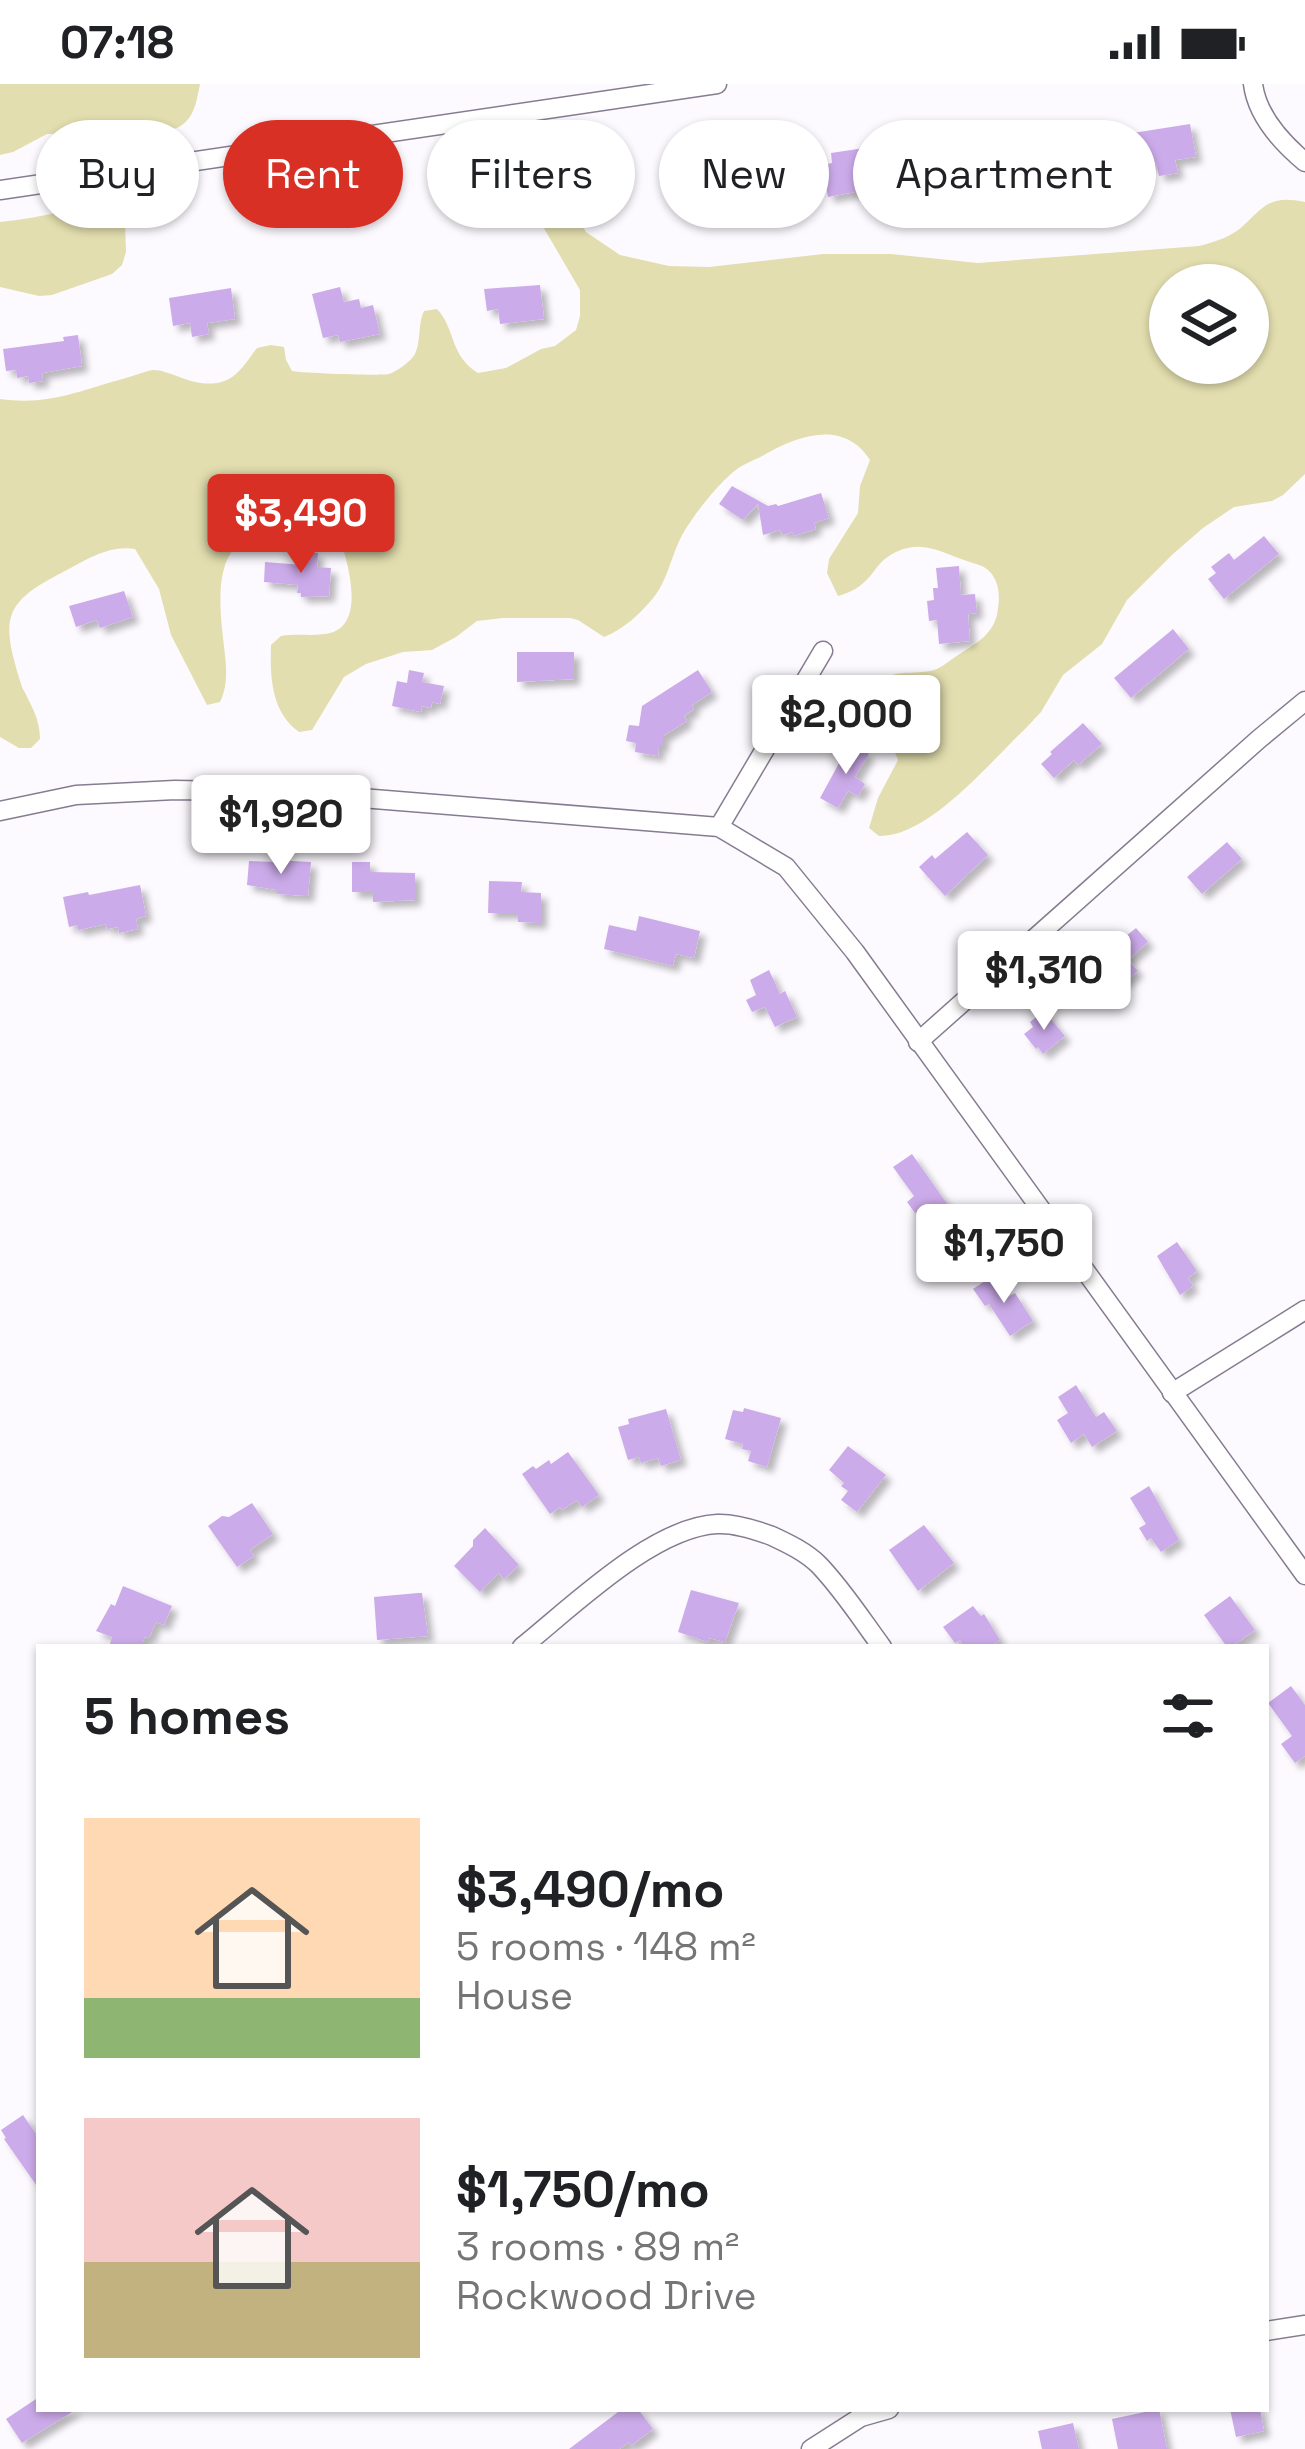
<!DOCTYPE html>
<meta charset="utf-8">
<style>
:root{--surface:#fff;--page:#f6f6f6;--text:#202124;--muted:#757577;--accent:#d93025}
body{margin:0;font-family:"Space Grotesk",sans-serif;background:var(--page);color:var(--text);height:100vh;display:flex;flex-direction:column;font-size:45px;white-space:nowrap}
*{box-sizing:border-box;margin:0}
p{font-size:39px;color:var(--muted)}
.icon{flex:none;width:66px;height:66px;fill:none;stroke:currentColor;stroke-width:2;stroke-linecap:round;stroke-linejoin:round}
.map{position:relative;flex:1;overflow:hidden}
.side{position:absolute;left:36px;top:1560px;width:1233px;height:768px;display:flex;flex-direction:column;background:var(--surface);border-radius:0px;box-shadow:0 3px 9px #0004}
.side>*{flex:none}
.guide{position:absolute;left:36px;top:36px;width:1233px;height:108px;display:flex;gap:24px}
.buttons{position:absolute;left:1149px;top:180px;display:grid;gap:24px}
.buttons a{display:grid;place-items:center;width:120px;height:120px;border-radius:50%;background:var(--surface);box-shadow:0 3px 9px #0004;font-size:60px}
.price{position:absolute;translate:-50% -102px;padding:0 27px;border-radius:12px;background:#fff;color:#222;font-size:39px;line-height:78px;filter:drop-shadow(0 3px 6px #0008)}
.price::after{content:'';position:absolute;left:50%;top:72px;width:36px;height:27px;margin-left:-18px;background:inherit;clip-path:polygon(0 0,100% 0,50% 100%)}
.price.active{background:var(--accent);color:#fff}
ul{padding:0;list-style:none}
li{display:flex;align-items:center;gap:36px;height:300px;padding:0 48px}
li span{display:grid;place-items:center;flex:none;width:336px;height:240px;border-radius:0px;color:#555}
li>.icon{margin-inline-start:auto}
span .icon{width:144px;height:144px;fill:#fffc;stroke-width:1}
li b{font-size:51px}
h2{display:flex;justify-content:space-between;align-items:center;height:144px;padding:0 48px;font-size:51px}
.pill{padding:0 42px;border-radius:54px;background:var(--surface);box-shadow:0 3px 9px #0004;font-size:42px;line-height:108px}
.pill.active{background:var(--accent);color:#fff}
.status{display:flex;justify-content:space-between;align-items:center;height:84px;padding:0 60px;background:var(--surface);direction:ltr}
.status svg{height:33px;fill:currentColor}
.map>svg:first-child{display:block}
.green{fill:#e2deaf;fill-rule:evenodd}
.building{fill:#ccabea;filter:url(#shadow)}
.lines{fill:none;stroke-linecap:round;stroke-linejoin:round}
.minor-casing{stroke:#867c91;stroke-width:21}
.minor{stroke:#fff;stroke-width:18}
</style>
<div class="status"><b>07:18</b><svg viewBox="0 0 49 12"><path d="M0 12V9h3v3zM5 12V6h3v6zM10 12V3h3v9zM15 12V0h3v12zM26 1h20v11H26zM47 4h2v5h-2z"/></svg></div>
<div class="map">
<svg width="1305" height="2365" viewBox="0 0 1305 2365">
<defs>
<filter id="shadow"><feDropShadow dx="6" dy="6" stdDeviation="3" flood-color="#0004"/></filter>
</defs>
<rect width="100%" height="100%" fill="#fdfaff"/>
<g class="green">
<path d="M 0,0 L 200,0 C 196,21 193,41 170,46 L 47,50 L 13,68 L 0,71 Z"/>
<path d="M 561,68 L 574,68 L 577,81 L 573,126 L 586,148 L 620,171 L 669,182 L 709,183 L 823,170 L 891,170 L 978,179 L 1199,162 C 1215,158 1233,152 1244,141 C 1266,120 1272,111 1305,118 L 1305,390 L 1283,411 L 1272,417 L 1234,423 L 1203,444 L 1173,470 L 1127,516 L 1102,560 L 1063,591 L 1041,628 L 1026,644 C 990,678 929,753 879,752 L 869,744 L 878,714 L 898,676 C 891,655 869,628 876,606 C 884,582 916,592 934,586 C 943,583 950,576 958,571 C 977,559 996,549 998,524 C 1000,512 999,499 991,489 C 983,480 977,481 967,477 C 942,469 923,455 896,468 C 871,479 875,502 838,512 L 827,489 L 829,475 L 858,429 L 860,402 L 870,376 C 844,335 798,351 764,371 C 753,377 742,380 732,389 C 715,404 697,427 685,446 C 672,467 669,494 654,513 C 640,530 624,545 604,553 L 578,536 L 570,534 L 503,534 L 477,537 L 456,553 L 432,566 L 403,568 L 366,580 L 344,593 L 312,646 L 299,648 C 271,628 270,593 271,561 L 281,552 C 297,549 314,553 330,549 C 367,539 347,477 339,451 C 317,450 294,447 272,448 C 210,450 219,519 224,562 C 226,581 229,600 220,618 L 207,621 L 171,551 L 159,505 L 135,465 C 109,461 88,475 65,487 C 2,519 0,534 22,603 C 31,621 40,635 40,655 L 31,664 L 19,664 L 0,653 L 0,315 C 49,322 81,306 126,294 C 134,292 145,287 153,286 C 172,286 190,303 217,299 C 237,296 246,278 257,264 L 271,261 L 284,263 L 286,276 L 292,287 C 301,289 381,292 389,290 C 397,287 408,279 413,273 C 422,261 417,241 424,227 L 437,225 C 456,245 449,271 478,289 L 506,284 L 541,265 L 555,262 L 576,246 L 580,232 L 580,206 L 521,105 L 521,89 ZM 1248,201 L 1248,279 L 1170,279 L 1170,201 Z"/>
<path d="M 117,113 L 130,114 L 125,140 L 126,168 L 122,181 L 112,190 L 52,211 L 39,212 L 0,203 L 0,138 C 40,134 79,124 117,113 Z"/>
</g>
<g class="building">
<polygon points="1190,40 1196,73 1175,76 1178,89 1159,92 1156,79 1129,85 1127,78 1119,79 1114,52"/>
<polygon points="871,63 875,88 881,87 885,108 866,111 866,106 828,113 822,81 832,79 831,69"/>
<polygon points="1042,67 1046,89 1027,92 1029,108 1003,113 1001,98 978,102 974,78"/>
<polygon points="709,76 710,82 731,78 735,104 670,115 664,83"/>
<polygon points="540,201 544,235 500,240 498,225 487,227 484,205"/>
<polygon points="340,203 344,218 359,215 361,224 373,221 380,250 340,258 338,251 323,254 312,210"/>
<polygon points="231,204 235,235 207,239 209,250 192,253 190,239 173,242 169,214"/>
<polygon points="78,251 82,282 42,289 43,297 29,299 28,292 17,294 16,286 6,287 3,265 64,257 63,253"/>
<polygon points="732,402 768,422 776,420 778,422 821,409 829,434 814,439 816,445 794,452 792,448 783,451 780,446 763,451 758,420 743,436 719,420"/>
<polygon points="1264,452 1279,470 1224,515 1208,495 1216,489 1211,483 1229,469 1234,476"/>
<polygon points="304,468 318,469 317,483 331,484 329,512 301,513 301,509 297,509 298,501 264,498 265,478 303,481"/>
<polygon points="959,482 961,511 975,510 977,529 968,530 970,557 939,560 937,536 929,537 927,517 934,516 933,504 938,504 936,484"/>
<polygon points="124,507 133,533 100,544 97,536 76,543 69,522"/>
<polygon points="1173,545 1189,565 1131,614 1114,594"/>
<polygon points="517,568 574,568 574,595 517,598"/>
<polygon points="409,586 424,589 422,598 444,602 440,620 432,618 431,624 422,622 421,628 392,622 397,597 407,599"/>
<polygon points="698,586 712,608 692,621 694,625 684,632 687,637 663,652 663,662 659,662 658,672 635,668 636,659 626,657 629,641 639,642 642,622"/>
<polygon points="1083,639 1102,660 1078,681 1074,676 1054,694 1041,680 1052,670 1050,668"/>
<polygon points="850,659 869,670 855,693 865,700 858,712 848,707 838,724 820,714"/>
<polygon points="967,748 988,771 945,812 919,783 932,771 935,775"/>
<polygon points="1227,758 1242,775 1202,810 1187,793"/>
<polygon points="276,776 311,778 308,812 277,810 277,806 247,801 249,777 276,778"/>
<polygon points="352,778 370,778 370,788 415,789 415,816 373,818 373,808 352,808"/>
<polygon points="489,797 522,798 521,808 541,809 541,839 518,838 518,829 488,829"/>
<polygon points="140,801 146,832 136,835 138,845 119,849 118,843 107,845 106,840 78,846 77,841 69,843 63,813 88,808 89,811"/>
<polygon points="639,832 700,847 694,874 676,870 673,882 604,865 609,841 636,847"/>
<polygon points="1136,844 1148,858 1128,876 1138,887 1123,899 1117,892 1114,895 1096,876"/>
<polygon points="769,886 780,910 785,907 797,933 775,943 765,923 752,928 746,916 756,911 750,896"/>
<polygon points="1044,927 1065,952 1043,970 1038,963 1036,965 1024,950 1033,943 1030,938"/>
<polygon points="912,1070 955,1131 938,1143 924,1123 915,1129 907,1118 914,1112 893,1083"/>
<polygon points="1177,1158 1197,1187 1188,1194 1193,1202 1180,1211 1157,1172"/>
<polygon points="994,1191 1008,1213 1015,1209 1033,1237 1010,1252 989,1220 985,1222 973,1205"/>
<polygon points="1076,1301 1096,1333 1104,1328 1117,1347 1092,1363 1084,1350 1071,1359 1057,1336 1068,1329 1058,1313"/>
<polygon points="744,1324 781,1334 767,1383 748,1377 751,1367 742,1365 743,1360 725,1355 733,1326 743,1328"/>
<polygon points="666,1325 681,1376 661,1382 658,1374 641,1379 639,1373 628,1376 618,1343 629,1340 628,1335"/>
<polygon points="848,1362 886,1391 857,1428 841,1416 848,1407 841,1402 844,1399 829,1386"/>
<polygon points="568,1368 599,1411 582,1423 577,1416 562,1426 560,1423 550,1430 522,1390 533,1382 536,1385 549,1376 551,1380"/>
<polygon points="1149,1402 1179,1456 1161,1468 1151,1454 1147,1457 1139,1444 1146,1440 1130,1414"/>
<polygon points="252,1419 273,1450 250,1466 254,1472 237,1483 208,1442 222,1432 229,1433"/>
<polygon points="924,1441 954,1479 918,1507 889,1466"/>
<polygon points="485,1444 519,1481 504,1495 499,1489 480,1508 454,1482 473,1462 473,1456"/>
<polygon points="123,1502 172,1522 164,1541 156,1538 149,1554 145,1553 140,1563 109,1563 112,1553 96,1547 111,1520 115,1522"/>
<polygon points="691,1506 739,1519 725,1558 709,1554 708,1558 678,1548"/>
<polygon points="418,1509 422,1509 428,1552 377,1556 374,1513"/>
<polygon points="1230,1512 1255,1546 1231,1563 1227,1563 1204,1531"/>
<polygon points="973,1522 981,1532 984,1530 1000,1556 989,1563 964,1563 960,1556 955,1559 943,1543"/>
<polygon points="1291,1602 1305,1621 1305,1672 1295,1679 1281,1660 1292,1652 1268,1619"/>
<polygon points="23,2031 39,2054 39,2105 4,2055 6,2054 1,2046"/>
<polygon points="39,2313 39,2325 77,2325 22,2359 6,2335"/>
<polygon points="622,2325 638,2325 653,2345 631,2362 629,2358 619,2365 569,2365"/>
<polygon points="1159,2325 1167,2365 1118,2365 1112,2335"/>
<polygon points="1230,2325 1260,2325 1264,2347 1236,2353"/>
<polygon points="1073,2339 1079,2365 1042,2365 1038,2347"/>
</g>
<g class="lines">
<g class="minor-casing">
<g id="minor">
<path d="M 1253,0 C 1257,32 1281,58 1305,78"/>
<polyline points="0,106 717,0"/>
<polyline points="0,727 76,711 175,706 287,708 719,743 786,783 855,868 1305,1491"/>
<polyline points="719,743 823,567"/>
<polyline points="918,958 1259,655 1305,617"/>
<polyline points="1172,1309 1305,1226"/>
<path d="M 522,1563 C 572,1523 653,1443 717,1440 C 734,1439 756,1446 772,1452 C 789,1460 806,1468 819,1481 C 843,1506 862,1536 882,1563"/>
<polyline points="1266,2247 1305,2241"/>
<polyline points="811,2365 861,2333 889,2325"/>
</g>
</g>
<use href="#minor" class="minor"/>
</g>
</svg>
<div class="buttons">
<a><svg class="icon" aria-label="layers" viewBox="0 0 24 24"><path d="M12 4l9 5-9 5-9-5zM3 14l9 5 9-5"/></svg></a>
</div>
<b class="price active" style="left:301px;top:492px">$3,490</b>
<b class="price" style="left:846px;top:693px">$2,000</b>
<b class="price" style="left:281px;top:793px">$1,920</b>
<b class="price" style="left:1044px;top:949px">$1,310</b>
<b class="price" style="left:1004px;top:1222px">$1,750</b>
<div class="guide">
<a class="pill">Buy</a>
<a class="pill active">Rent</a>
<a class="pill">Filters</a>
<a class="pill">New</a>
<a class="pill">Apartment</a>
</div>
<section class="side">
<h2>5 homes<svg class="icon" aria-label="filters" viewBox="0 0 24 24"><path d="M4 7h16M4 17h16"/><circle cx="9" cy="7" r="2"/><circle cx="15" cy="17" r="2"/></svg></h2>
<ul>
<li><span style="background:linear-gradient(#ffd9b3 75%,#8fb573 0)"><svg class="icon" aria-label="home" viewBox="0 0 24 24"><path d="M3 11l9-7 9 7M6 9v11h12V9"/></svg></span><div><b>$3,490/mo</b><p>5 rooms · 148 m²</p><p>House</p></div></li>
<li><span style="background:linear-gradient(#f6c9c9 60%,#c2b280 0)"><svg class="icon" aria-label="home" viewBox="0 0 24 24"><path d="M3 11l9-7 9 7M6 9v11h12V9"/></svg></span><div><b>$1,750/mo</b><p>3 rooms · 89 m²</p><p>Rockwood Drive</p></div></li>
</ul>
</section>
</div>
